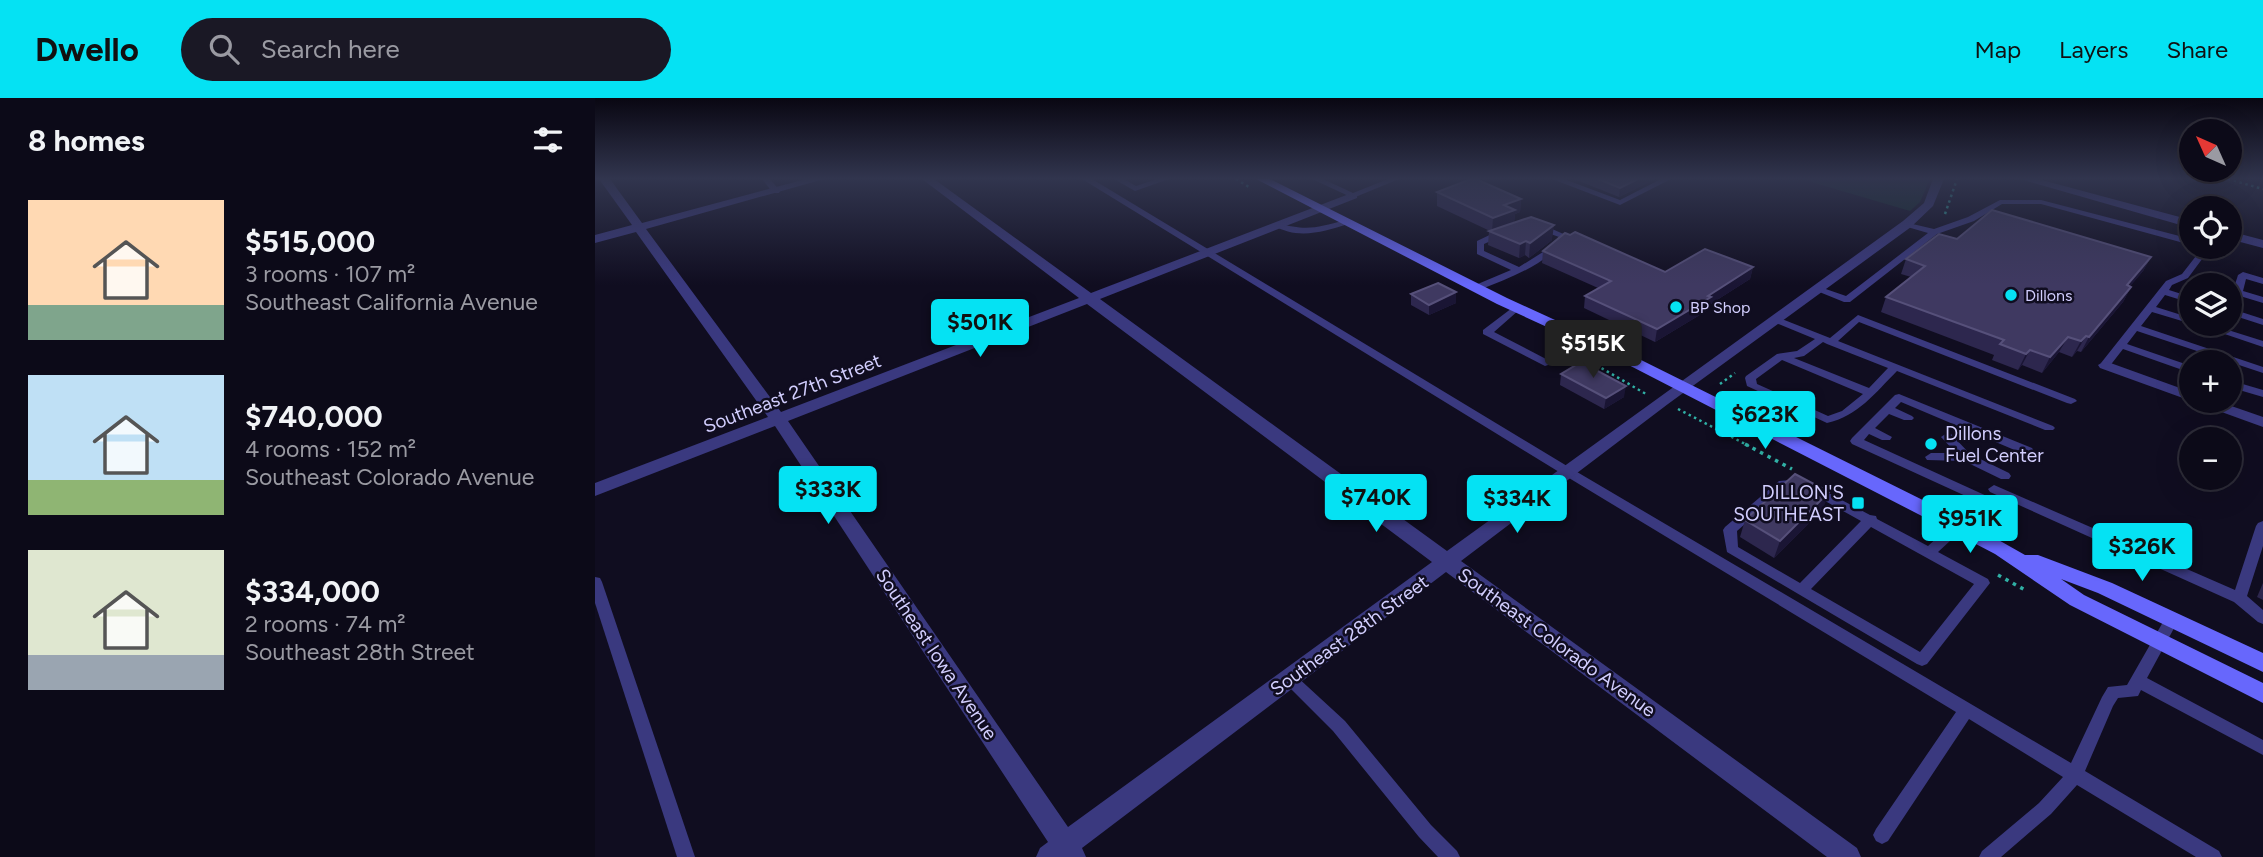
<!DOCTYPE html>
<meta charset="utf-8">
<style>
:root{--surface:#0c0a18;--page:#1a1825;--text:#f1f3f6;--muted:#9a9aa2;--line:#2c2b37;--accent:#05e2f3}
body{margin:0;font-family:Figtree,sans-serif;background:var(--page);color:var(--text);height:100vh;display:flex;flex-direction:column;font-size:26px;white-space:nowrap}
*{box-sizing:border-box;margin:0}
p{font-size:23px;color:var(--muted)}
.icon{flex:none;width:38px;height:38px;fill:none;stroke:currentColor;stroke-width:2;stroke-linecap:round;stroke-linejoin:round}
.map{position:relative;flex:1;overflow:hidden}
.details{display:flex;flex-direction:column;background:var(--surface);width:595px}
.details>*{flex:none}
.needle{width:46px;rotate:315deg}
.buttons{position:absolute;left:1584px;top:21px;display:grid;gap:14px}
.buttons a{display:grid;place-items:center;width:63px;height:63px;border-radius:50%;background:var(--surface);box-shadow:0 7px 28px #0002,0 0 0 2px var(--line);font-size:35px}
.price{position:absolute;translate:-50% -60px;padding:0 16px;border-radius:7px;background:var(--accent);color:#111;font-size:23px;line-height:46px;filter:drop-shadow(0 2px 4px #0008)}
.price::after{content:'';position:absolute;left:50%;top:42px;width:21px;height:16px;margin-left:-10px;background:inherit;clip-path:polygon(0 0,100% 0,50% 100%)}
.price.selected{background:#222;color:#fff}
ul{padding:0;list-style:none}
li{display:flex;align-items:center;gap:21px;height:175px;padding:0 28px}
li span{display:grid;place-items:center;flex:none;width:196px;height:140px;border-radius:0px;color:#555}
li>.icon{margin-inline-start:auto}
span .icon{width:84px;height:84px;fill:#fffc;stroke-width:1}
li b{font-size:30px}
h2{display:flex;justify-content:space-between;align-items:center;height:84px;padding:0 28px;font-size:30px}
header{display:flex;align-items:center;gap:42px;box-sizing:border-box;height:98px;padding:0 35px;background:var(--accent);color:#111}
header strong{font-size:33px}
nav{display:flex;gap:38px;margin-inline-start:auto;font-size:24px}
.search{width:490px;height:63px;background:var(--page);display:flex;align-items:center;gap:18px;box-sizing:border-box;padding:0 24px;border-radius:38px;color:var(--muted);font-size:26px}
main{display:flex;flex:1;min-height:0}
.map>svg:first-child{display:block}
.green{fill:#112a29}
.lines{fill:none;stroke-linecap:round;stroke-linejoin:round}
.path-far1{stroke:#30b0a5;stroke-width:2.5;stroke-dasharray:2.5 3.5;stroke-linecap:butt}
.path{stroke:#30b0a5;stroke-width:3.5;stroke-dasharray:3.5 5;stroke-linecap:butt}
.service{fill:#3a397f;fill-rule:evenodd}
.minor{fill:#3a397f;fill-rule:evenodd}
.secondary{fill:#6767fc;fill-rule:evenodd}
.wall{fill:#2d274e}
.shaded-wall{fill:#1a1534}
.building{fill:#3f3961;stroke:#56507a;stroke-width:2}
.poi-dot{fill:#05e2f3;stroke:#100d20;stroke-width:2.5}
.labels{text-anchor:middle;stroke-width:5;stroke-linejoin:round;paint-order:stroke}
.far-poi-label{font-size:16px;fill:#d2cefe;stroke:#100d20;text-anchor:start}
.street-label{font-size:19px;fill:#d2cefe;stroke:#100d20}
.poi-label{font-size:19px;fill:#d2cefe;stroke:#100d20;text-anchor:start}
</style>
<header>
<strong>Dwello</strong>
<div class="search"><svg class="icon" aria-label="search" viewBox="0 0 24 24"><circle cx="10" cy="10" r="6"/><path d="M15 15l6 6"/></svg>Search here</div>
<nav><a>Map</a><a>Layers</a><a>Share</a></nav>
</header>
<main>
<section class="details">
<h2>8 homes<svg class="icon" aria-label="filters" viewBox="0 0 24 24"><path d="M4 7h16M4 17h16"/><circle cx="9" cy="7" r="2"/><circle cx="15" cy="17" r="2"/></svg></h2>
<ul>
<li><span style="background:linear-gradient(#ffd9b3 75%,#7fa58c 0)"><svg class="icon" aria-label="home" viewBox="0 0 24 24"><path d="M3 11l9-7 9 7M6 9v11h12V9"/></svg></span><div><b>$515,000</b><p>3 rooms · 107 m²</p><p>Southeast California Avenue</p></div></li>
<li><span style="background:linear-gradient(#bfe0f5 75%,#8fb573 0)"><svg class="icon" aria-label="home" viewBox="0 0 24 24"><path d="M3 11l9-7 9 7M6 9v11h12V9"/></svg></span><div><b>$740,000</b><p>4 rooms · 152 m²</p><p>Southeast Colorado Avenue</p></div></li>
<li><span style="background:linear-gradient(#dfe7d0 75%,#9aa5b1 0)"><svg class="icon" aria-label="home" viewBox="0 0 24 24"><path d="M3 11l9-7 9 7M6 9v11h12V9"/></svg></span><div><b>$334,000</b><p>2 rooms · 74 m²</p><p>Southeast 28th Street</p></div></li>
</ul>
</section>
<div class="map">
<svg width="1668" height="759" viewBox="0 0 1668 759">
<rect width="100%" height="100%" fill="#100d20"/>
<polygon class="green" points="1206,81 1335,81 1325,104 1315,113"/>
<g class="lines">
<g class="path-far1">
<polyline points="641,81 654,89"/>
<polyline points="1633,81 1668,91"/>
<polyline points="1350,116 1362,81"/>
<polyline points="991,261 1051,296"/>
<polyline points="1125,286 1140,275"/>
<polyline points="1083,311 1154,348"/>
</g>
<g class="path">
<polyline points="1150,346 1197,371"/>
<polyline points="1403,477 1430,492"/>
</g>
<g class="service">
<polygon points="167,81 175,81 185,93 184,95 178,95"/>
<polygon points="487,81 497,81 977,371 1476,665 1507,599 1513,589 1532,587 1572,517 1577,515 1582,517 1584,521 1552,580 1668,642 1668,657 1546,592 1543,598 1523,600 1518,608 1490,673 1624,753 1627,759 1601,759 1482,687 1456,716 1406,759 1384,759 1387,753 1444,705 1468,679 1374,621 1293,743 1287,746 1281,743 1278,737 1281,731 1361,614 969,377"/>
<polygon points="519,81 529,81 541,88 562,81 574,81 540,93"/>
<polygon points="717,81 728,81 758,95 793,81 804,81 758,100"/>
<polygon points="957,81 969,81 1025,102 1066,81 1076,81 1025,107"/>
<polygon points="1405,102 1446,102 1596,141 1596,147 1446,106 1407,106 1379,123 1342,136 1255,204 1249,204 1217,191 1222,188 1251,198 1333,135 1309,128 1309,124 1339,131 1373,119"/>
<path d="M 750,122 L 754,124 L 753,126 C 728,134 702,142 678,127 L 682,125 C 711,133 722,130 750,122 Z"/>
<path d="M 942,127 L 948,127 L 973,138 C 951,167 917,179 884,192 L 878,192 L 878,188 L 916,172 L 882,156 L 882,143 L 905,132 L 911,132 L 911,136 L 889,146 L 889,153 L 924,169 L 948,154 L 964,139 L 942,131 Z"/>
<polygon points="1608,149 1616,149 1593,180 1577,187 1574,192 1596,199 1596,205 1570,197 1561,209 1596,220 1597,226 1557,214 1546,228 1668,269 1668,275 1542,233 1532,246 1596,268 1596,275 1528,251 1514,269 1506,269 1505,267 1506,265 1571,183 1587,176"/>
<path d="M 1648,174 L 1668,180 L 1668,186 L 1651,181 L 1648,193 L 1668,199 L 1668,205 L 1645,198 L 1637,208 L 1634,209 C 1634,197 1640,188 1643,177 Z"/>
<polygon points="921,207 926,210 924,212 899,234 951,261 967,256 989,242 993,241 998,244 975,260 950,268 888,236 888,232"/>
<polygon points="1634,210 1668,221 1668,227 1634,216"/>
<path d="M 1263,217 L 1480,301 L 1482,303 L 1476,306 L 1472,305 L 1264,224 L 1243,243 L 1458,328 L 1460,330 L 1458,332 L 1450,332 L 1302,273 C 1280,295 1263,318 1232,325 L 1152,288 L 1150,280 L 1151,278 L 1182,256 L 1202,253 L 1220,241 L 1176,223 L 1176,219 L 1182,219 L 1235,240 ZM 1228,244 L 1232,246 L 1293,270 L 1274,290 L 1199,260 L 1209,258 ZM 1187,262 L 1268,296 L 1247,313 L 1233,318 L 1162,286 L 1161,281 Z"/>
<polygon points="1600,226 1614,226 1668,243 1668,249"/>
<polygon points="1634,282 1668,292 1668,299 1634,289"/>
<polygon points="1304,296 1437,350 1439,353 1437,356 1429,356 1306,304 1300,310 1317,318 1319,320 1317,322 1309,322 1294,316 1280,330 1297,339 1295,342 1287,342 1274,336 1269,342 1394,399 1396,402 1394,405 1386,405 1257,346 1255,343 1257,340 1300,297"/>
<polygon points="1352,335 1356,336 1375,356 1414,375 1416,378 1414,381 1406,381 1369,363 1332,362 1330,359 1336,355 1361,355 1346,339"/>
<path d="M 1207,381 L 1275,417 L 1281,418 L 1282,421 L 1333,448 L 1358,425 L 1368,425 L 1370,428 L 1368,431 L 1343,454 L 1393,481 L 1395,485 L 1332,566 L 1327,568 L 1322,566 L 1132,454 L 1128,432 L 1130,429 L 1184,383 ZM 1205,389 L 1266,423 L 1205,485 L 1143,449 L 1142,433 L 1191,390 ZM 1276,429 L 1379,486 L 1325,554 L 1216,491 Z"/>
<polygon points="1399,387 1640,492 1661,428 1663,425 1668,423 1668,448 1652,498 1668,512 1668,526 1663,524 1639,504 1395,394 1393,391"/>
<polygon points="0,479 5,480 7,484 100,759 82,759 0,505"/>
<polygon points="695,575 700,577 750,623 836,727 862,753 865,759 843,759 824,739 738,633 690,585 687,581 690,577"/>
</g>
<g class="minor">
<path d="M 4,81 L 15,81 L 47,125 L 211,81 L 229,81 L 51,131 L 186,314 L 484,200 L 327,81 L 339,81 L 496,195 L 754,96 L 762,96 L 762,100 L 505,201 L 852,453 L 1308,123 L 1329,105 L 1338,81 L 1349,81 L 1338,108 L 1316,129 L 1073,306 L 866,463 L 1262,750 L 1266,759 L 1232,759 L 851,474 L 487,750 L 491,759 L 441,759 L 445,750 L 453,744 L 180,328 L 0,398 L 0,385 L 173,319 L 41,134 L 0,145 L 0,137 L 37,127 ZM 492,206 L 837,464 L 473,729 L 193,323 Z"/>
<polygon points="1425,81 1443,81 1596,122 1596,130"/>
<polygon points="1634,133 1668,142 1668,150 1634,141"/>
<polygon points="1510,263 1596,294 1596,303 1622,303 1668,319 1668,329 1505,270 1503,267"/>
</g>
<polygon class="secondary" points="661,81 675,81 912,200 1032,255 1370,423 1430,457 1443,457 1517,485 1668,555 1668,574 1503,495 1466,481 1489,497 1668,585 1668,605 1475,507 1400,456 1356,433 1022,261 902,206"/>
</g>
<g class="wall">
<polygon points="979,81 1060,81 1024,99"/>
<polygon points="842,94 926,101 925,114 920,116 919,124 957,142 934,160 930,157 924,160 893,147 894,133 895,133 842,108"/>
<polygon points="1362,141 1556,159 1548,173 1535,188 1536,189 1528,204 1486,254 1482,253 1477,259 1464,254 1447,275 1427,267 1423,272 1397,262 1399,257 1286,214 1291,199 1316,179 1306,176 1311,161"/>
<polygon points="948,153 1070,174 1158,169 1155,181 1114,207 1113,212 1060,244 989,210 990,198 1003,190 947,165"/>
<polygon points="861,194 861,205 834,217 816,207 816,196"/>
<polygon points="966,276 1029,299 1009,311 965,287"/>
<polygon points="1228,411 1179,460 1145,439 1150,422"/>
<polygon points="1668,485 1668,502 1662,499"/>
</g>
<g class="shaded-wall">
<polygon points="1043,81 1060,81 1024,99 1025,90"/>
<polygon points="926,101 925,114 920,116 919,125 897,134 898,120 909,107"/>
<polygon points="959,127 957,142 934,160 935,145"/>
<polygon points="931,143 930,157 924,160 925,146"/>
<polygon points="1556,159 1548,173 1524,202 1532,187"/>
<polygon points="1158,169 1155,181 1114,207 1113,212 1060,244 1062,231"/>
<polygon points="1536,189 1528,204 1486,254 1494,239"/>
<polygon points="861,194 861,205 834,217 834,207"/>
<polygon points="1491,238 1482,253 1477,259 1486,243"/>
<polygon points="1473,239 1464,254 1447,275 1455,259"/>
<polygon points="1435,252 1427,267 1423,272 1431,256"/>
<polygon points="1031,288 1029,299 1009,311 1011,300"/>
<polygon points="1234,394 1228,411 1179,460 1185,443"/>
</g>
<g class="building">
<polygon points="876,81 881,81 926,101 909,107 920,112 898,120 842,94"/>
<polygon points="1003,81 1043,81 1025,90"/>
<polygon points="1397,112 1556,159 1532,187 1536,189 1494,239 1491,238 1486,243 1473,239 1455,259 1435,252 1431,256 1405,246 1409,242 1291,199 1330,168 1311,161 1344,136 1362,141"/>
<polygon points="936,119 959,127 935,145 931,143 925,146 894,133"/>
<polygon points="980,134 1070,174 1110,151 1158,169 1113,198 1116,199 1062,231 990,198 1016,183 948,153 970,135 975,137"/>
<polygon points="843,185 861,194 834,207 816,196"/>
<polygon points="986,264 1031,288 1011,300 966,276"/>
<polygon points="1200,376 1234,394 1185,443 1150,422"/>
</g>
<linearGradient id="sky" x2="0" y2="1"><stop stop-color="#090712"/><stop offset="0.43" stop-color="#31354e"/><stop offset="1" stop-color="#31354e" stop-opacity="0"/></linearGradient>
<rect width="1668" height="187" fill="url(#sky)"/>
<g class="poi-dot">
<circle cx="1416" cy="197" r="7"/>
<circle cx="1081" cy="209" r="7"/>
<circle cx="1336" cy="346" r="7"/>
<rect x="1256" y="398" width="14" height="14" rx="3.5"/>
</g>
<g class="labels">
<g class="far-poi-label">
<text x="1430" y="203">Dillons</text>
<text x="1095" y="215">BP Shop</text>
</g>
<g class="street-label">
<text transform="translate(197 295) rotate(-21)" y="7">Southeast 27th Street</text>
<text transform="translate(754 537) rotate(-36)" y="7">Southeast 28th Street</text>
<text transform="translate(962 544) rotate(36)" y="7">Southeast Colorado Avenue</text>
<text transform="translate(342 556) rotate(56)" y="7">Southeast Iowa Avenue</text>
</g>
<g class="poi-label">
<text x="1350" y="342">Dillons<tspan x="1350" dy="22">Fuel Center</tspan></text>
<text x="1249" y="401" text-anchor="end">DILLON'S<tspan x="1249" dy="22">SOUTHEAST</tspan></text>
</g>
</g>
</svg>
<div class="buttons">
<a><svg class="needle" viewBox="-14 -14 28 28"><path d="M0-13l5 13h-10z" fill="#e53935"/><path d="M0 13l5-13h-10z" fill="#9a9aa2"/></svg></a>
<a><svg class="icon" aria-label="locate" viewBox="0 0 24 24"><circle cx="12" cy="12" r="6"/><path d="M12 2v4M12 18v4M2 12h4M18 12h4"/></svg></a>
<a><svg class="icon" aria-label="layers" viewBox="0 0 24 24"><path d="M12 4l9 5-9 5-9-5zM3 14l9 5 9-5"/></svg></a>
<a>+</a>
<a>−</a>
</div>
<b class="price" style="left:385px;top:261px">$501K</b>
<b class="price selected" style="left:998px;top:282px">$515K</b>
<b class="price" style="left:1170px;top:353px">$623K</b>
<b class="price" style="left:233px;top:428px">$333K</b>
<b class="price" style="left:781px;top:436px">$740K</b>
<b class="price" style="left:922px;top:437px">$334K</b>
<b class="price" style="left:1375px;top:457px">$951K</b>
<b class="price" style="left:1547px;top:485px">$326K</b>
</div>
</main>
